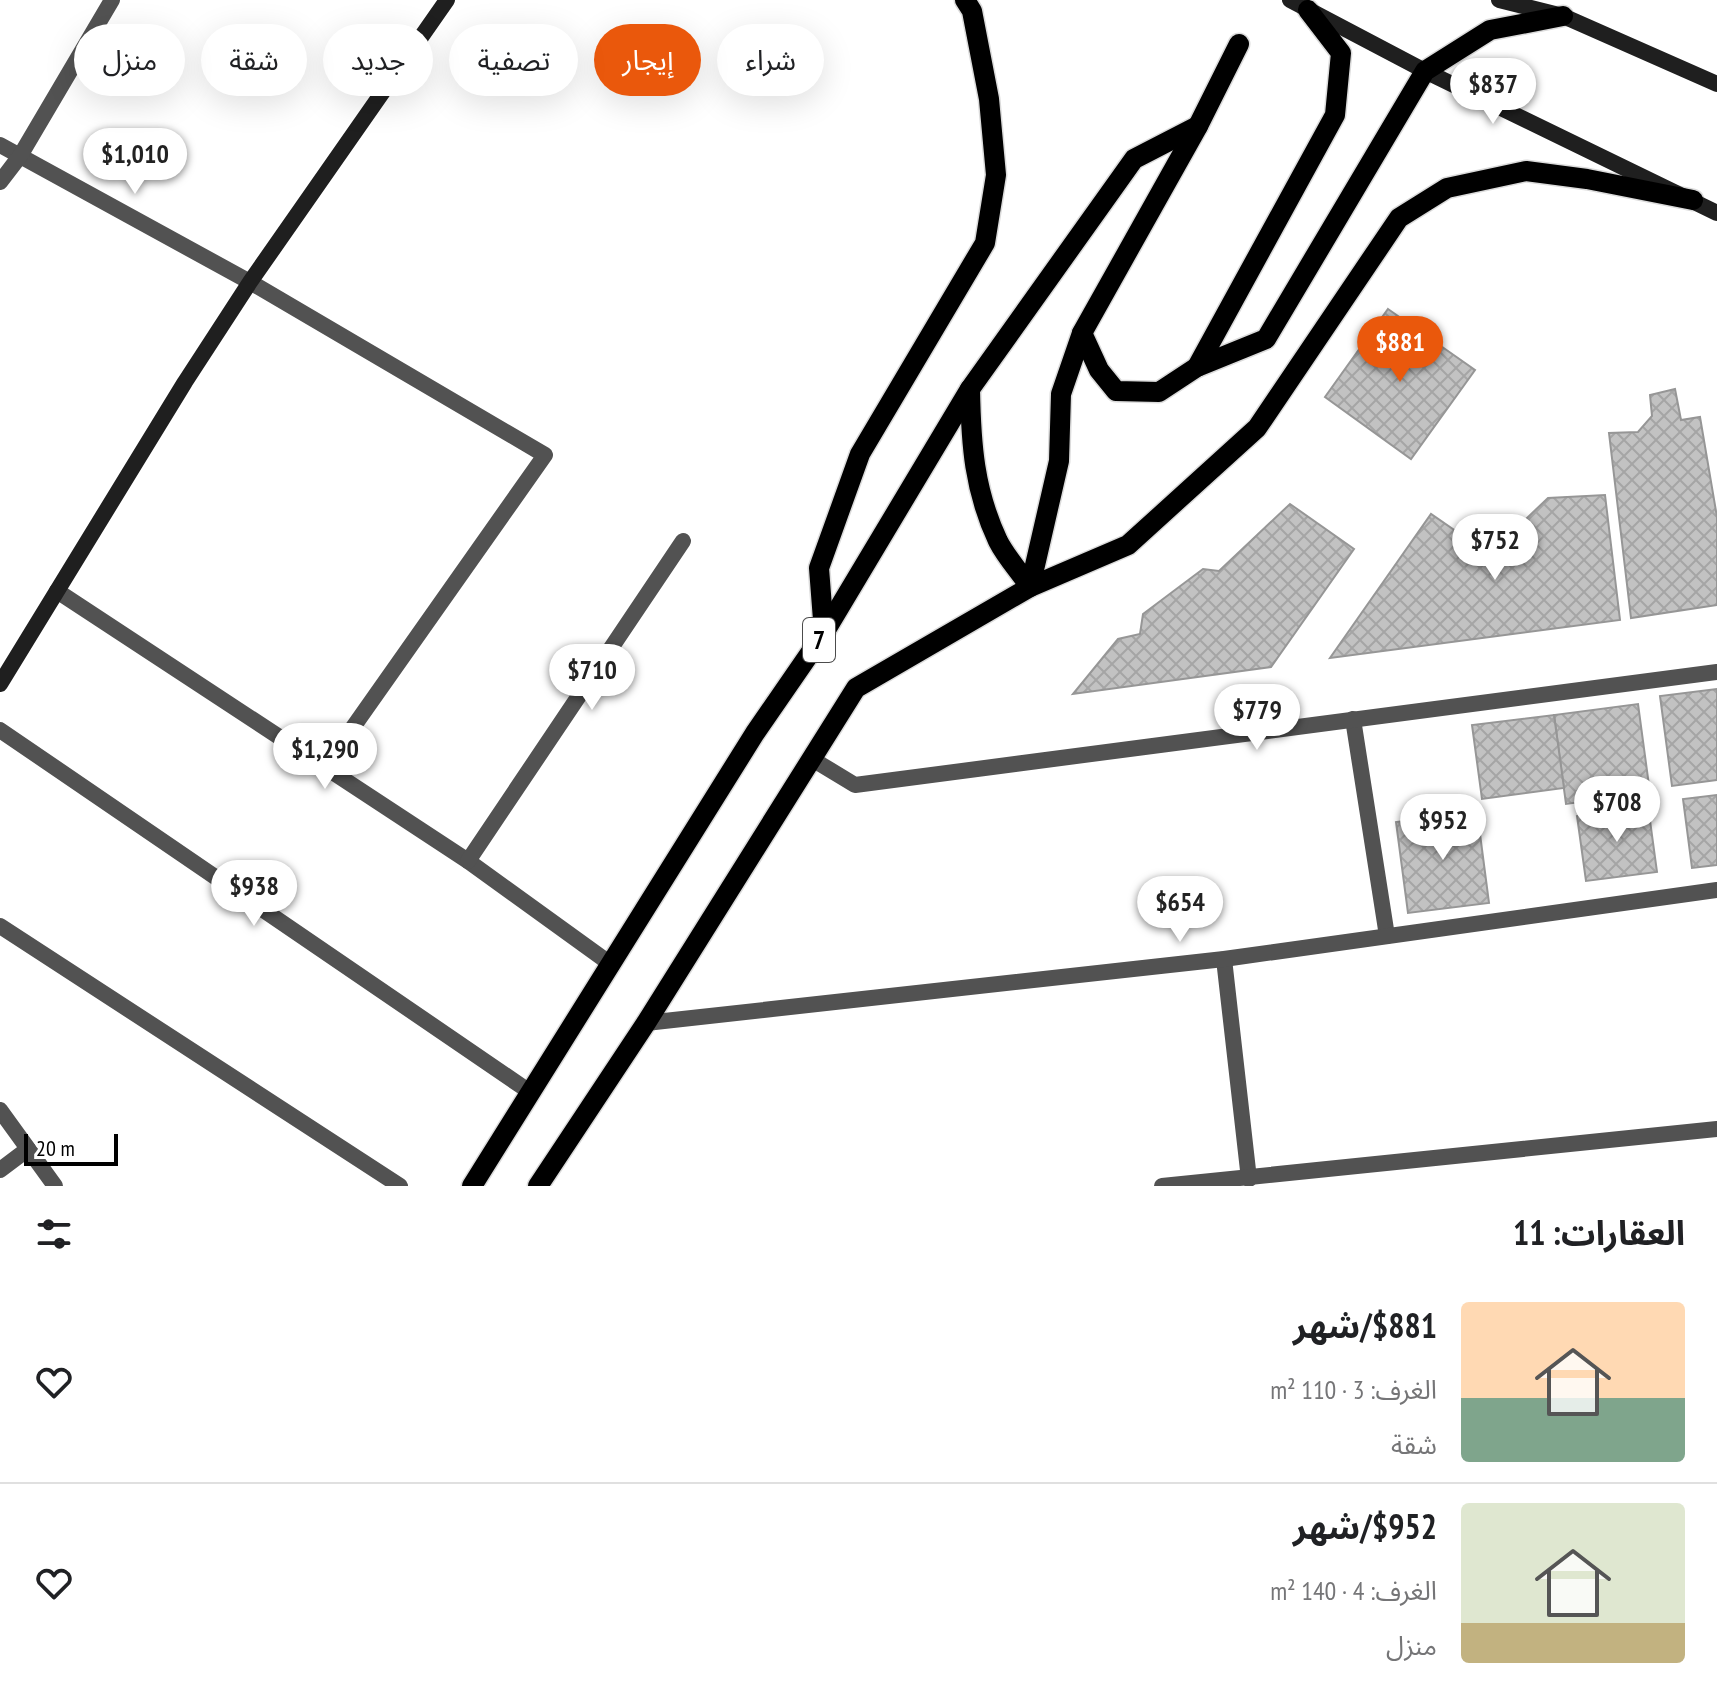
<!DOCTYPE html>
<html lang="ar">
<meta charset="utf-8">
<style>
:root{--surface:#fff;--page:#f2f2f2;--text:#202124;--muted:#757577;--line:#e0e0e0;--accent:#ea580c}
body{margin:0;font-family:"PT Sans Narrow","Noto Sans Arabic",sans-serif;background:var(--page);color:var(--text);direction:rtl;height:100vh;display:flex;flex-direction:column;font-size:30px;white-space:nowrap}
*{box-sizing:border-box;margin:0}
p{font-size:26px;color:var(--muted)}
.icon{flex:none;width:44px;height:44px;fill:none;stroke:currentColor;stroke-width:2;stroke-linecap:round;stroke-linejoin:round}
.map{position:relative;height:1186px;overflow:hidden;direction:ltr}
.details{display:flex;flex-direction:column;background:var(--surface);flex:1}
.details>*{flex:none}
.guide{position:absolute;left:24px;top:24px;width:800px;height:72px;direction:rtl;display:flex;gap:16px}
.scale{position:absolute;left:24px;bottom:20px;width:94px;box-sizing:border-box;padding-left:8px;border:4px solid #000;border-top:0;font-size:22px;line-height:28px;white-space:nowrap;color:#000;-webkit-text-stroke:6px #fff;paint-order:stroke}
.price{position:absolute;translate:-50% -68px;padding:0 18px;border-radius:28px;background:#fff;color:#222;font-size:26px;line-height:52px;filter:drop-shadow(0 2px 4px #0008)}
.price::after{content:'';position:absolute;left:50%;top:48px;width:24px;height:18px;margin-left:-12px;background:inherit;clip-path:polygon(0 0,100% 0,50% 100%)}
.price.active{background:var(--accent);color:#fff}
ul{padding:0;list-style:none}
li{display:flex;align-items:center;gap:24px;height:200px;padding:0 32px}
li+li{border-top:2px solid var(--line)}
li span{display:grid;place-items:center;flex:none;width:224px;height:160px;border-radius:8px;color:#555}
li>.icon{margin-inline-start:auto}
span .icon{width:96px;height:96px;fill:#fffc;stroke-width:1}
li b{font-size:34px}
h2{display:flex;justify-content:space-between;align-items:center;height:96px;padding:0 32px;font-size:34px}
.chip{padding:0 28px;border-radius:36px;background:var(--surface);box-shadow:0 8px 32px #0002;font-size:28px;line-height:72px}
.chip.active{background:var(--accent);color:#fff}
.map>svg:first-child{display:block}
.building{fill:url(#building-cross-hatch);stroke:#969696;stroke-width:2}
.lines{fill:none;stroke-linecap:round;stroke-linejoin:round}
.primary-casing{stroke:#dbdbdb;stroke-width:23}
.street{stroke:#525252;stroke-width:16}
.secondary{stroke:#1f1f1f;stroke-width:16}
.primary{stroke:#000;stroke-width:20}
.labels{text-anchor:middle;stroke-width:7;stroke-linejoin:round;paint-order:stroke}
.shield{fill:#fff;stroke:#4c4c4c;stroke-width:2}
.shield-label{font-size:26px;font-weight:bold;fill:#000}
</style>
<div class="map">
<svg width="1717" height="1186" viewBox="0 0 1717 1186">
<defs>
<pattern id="building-cross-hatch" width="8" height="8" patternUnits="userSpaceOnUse" patternTransform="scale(2)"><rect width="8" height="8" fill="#c2c2c2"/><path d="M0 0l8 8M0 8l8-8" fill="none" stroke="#a5a5a5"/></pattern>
</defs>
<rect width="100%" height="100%" fill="#fff"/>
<g class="building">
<polygon points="1388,309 1475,370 1411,459 1325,397"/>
<polygon points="1675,389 1681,420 1700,417 1717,517 1717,605 1631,618 1609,433 1638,432 1652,416 1650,395"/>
<polygon points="1605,495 1620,620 1330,658 1431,514 1489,554 1548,498"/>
<polygon points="1290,504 1354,549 1271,667 1073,694 1118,639 1140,634 1143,614 1203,569 1219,571"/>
<polygon points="1717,689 1717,780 1672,786 1660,696"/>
<polygon points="1638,704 1650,793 1566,804 1554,715"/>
<polygon points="1554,715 1564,788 1482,799 1472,725"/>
<polygon points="1717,795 1717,865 1692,868 1683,799"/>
<polygon points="1648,806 1657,872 1586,881 1577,816"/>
<polygon points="1477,811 1489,903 1408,913 1396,822"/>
</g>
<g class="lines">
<g class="primary-casing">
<g id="primary">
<polyline points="1082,333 1099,370 1116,391 1159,392 1197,367 1266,339 1425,71 1490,30 1563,16"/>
<polyline points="1197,367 1335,115 1341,53 1308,10"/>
<path d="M 970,389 C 971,444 974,490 998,541 C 1006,557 1020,572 1030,587 L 1128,545 L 1257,428 L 1399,218 L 1447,188 L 1526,171 L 1587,179 L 1693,200"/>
<polyline points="824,633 819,568 860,454 985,243 996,175 989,99 972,11 965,0"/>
<polyline points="472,1186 755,733 824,633 970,389 1134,159 1198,126"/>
<polyline points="538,1186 646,1023 856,688 1030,587 1059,461 1061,394 1082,333 1198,126 1239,44"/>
</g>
</g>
<g class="street">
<polyline points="0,145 250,282 545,455 325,767"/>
<polyline points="0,182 20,156 112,0"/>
<polyline points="57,591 468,861 612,965"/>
<polyline points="1353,719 1387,936"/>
<polyline points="0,730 530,1092"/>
<polyline points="812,759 855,785 1717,672"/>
<polyline points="468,861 683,541"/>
<polyline points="0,926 400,1186"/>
<polyline points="1224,959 1249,1179"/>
<polyline points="646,1023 1224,959 1717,890"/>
<polyline points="0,1110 55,1186"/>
<polyline points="0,1170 28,1149"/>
<polyline points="1162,1186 1717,1129"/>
</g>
<g class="secondary">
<polyline points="1290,0 1425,71 1717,213"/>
<polyline points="1499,0 1563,16 1717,84"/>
<polyline points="0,684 185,382 250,282 447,0"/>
</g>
<use href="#primary" class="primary"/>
</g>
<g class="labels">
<rect class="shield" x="803" y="618" width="32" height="44" rx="6"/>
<g class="shield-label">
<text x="819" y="649">7</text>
</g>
</g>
</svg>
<div class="scale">20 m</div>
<b class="price" style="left:1493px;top:126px">$837</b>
<b class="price" style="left:135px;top:196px">$1,010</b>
<b class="price active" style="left:1400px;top:384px">$881</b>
<b class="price" style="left:1495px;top:582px">$752</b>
<b class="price" style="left:592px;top:712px">$710</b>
<b class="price" style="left:1257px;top:752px">$779</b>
<b class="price" style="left:325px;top:791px">$1,290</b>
<b class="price" style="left:1617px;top:844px">$708</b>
<b class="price" style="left:1443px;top:862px">$952</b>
<b class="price" style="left:254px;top:928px">$938</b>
<b class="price" style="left:1180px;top:944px">$654</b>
<div class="guide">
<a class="chip">شراء</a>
<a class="chip active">إيجار</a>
<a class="chip">تصفية</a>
<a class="chip">جديد</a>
<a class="chip">شقة</a>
<a class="chip">منزل</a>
</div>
</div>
<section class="details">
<h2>العقارات: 11<svg class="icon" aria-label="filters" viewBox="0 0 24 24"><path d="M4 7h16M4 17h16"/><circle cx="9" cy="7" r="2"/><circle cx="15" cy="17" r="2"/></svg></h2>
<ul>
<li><span style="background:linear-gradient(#ffd9b3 60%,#7fa58c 0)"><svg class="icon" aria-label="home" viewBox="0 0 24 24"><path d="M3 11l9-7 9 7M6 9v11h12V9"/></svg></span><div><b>$881/شهر</b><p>الغرف: 3 · 110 m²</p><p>شقة</p></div><svg class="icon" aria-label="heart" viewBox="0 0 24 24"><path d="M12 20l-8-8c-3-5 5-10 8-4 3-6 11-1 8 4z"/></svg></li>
<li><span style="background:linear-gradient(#dfe7d0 75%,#c2b280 0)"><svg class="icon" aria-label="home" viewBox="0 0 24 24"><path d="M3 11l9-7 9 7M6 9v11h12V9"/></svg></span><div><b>$952/شهر</b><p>الغرف: 4 · 140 m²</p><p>منزل</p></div><svg class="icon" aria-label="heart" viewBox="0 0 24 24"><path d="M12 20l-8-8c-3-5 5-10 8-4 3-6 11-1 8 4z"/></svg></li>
</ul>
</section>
